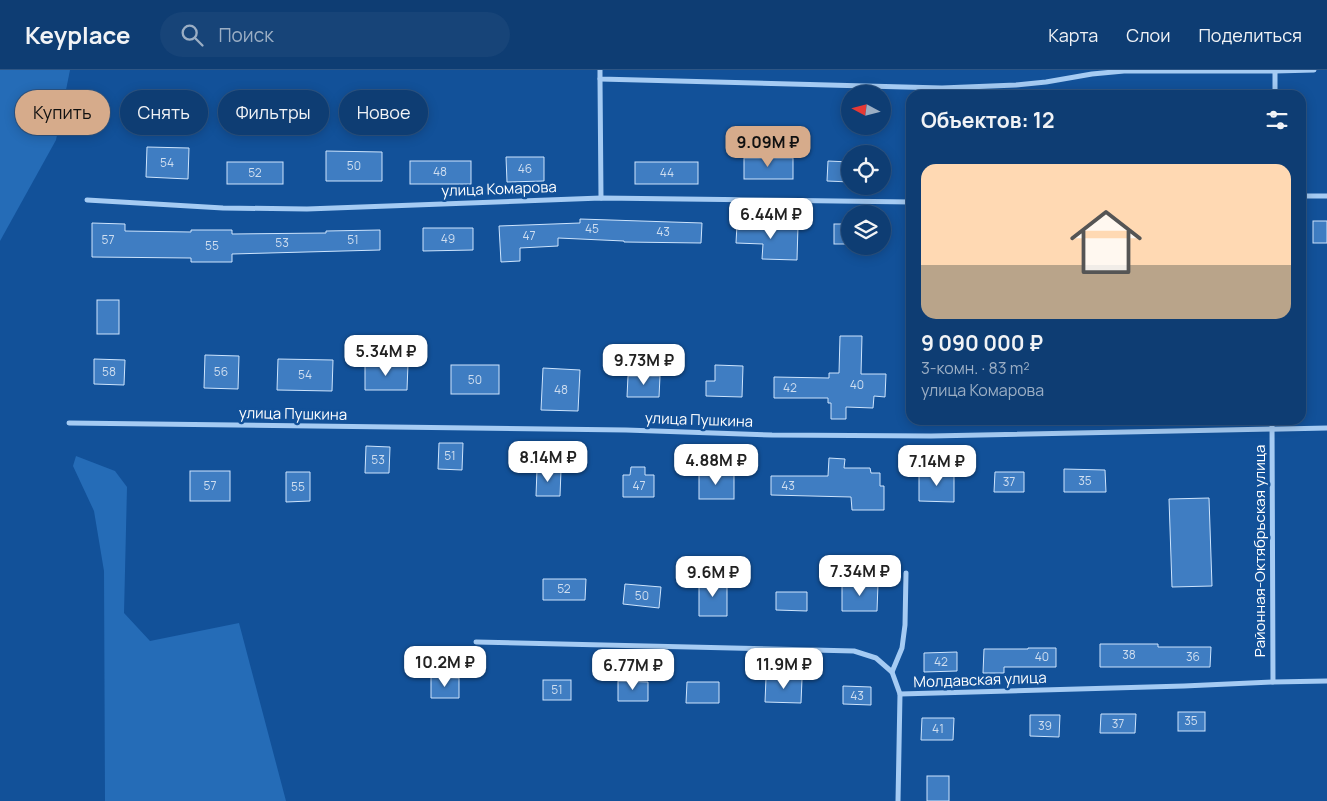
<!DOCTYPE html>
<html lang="ru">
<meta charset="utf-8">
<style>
:root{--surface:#0e3d73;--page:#174478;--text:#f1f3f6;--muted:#9baec4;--line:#2e5685;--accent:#d6ab8b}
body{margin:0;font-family:Manrope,sans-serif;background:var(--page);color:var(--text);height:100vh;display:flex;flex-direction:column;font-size:19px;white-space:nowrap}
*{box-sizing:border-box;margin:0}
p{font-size:16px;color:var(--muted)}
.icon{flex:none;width:28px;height:28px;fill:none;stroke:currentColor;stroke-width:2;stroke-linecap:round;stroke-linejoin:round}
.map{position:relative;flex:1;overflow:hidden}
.panel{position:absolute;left:906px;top:20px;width:400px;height:335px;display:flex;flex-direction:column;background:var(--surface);border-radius:15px;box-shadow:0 2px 12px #0003,0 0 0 1px var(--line)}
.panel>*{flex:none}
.guide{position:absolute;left:15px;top:20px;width:475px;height:45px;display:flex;gap:10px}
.needle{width:32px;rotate:277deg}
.buttons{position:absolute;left:841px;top:15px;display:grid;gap:10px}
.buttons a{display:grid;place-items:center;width:50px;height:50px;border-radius:50%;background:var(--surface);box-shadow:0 2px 12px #0003,0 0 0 1px var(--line);font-size:25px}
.price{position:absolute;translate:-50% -42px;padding:0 11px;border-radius:10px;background:#fff;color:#222;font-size:16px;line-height:32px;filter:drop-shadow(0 1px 2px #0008)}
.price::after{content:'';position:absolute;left:50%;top:30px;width:15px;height:11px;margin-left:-8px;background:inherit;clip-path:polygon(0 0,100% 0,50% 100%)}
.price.active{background:var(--accent);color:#111}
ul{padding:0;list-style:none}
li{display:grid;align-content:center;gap:10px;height:265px;padding:0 15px}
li+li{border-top:1px solid var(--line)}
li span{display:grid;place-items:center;height:155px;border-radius:15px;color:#555}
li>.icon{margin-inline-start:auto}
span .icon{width:90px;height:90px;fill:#fffc;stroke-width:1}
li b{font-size:21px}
h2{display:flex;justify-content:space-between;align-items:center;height:60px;padding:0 15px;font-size:21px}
.chip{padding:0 18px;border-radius:22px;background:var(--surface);box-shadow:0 2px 12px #0003,0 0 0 1px var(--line);font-size:18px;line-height:45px}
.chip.active{background:var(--accent);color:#111}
header{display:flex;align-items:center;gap:30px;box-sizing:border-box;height:70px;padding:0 25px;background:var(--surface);border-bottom:1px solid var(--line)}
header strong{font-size:24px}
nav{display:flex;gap:28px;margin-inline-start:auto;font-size:18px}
.search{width:350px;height:45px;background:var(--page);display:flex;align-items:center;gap:12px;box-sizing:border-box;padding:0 18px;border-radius:28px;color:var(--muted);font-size:19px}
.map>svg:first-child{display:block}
.green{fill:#256cb7}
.building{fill:#3f7dc2;stroke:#cde4fd}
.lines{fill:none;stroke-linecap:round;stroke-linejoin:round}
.street{stroke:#a5cbf3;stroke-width:5}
.labels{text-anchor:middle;stroke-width:5;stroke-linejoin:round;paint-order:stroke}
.number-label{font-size:12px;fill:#cfdef0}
.street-label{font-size:15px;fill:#fff;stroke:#125199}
</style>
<header>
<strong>Keyplace</strong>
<div class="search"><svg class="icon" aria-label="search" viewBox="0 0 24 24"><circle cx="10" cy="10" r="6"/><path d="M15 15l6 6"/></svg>Поиск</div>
<nav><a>Карта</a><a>Слои</a><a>Поделиться</a></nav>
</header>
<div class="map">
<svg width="1327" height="731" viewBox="0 0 1327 731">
<rect width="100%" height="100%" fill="#125199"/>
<g class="green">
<polygon points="0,0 70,0 56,70 0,171"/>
<polygon points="76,386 115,401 127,417 124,543 150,571 239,553 286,731 105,731 104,501 94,441 73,396"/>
</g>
<g class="building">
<polygon points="147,77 189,78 188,109 146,107"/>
<polygon points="326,81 382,82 382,111 326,111"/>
<polygon points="506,87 544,87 544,111 507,112"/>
<rect x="744" y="88" width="49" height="21"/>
<rect x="410" y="91" width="61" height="23"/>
<polygon points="828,91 850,92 850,112 827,111"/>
<rect x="227" y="92" width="56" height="22"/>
<rect x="635" y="92" width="63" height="22"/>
<polygon points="580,149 702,153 701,173 624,172 624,171 558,168 558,176 520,178 520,191 501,192 499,156 580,153"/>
<rect x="1313" y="151" width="14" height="22"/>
<polygon points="92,153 125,154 125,161 191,162 191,160 232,160 232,164 326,163 326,161 380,160 380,180 232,184 232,192 191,192 191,188 92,187"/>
<polygon points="737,154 798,156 797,190 762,189 763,174 736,173"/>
<rect x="834" y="154" width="16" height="20"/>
<polygon points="423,158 473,158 473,180 423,181"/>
<rect x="97" y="230" width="22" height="34"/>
<polygon points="840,266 862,266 861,304 886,304 885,327 874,326 873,338 846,337 846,349 831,349 831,333 828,333 828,328 774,328 774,307 829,308 829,303 839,303"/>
<polygon points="205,285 239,286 238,319 204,318"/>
<polygon points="94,289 125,290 124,315 94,314"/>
<polygon points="278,289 333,290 332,321 277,320"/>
<polygon points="365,293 408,294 407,320 365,320"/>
<rect x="451" y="295" width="48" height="29"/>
<polygon points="715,295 743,296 742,327 706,326 706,311 715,311"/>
<polygon points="543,298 580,300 578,341 541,340"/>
<polygon points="628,306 660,306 659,327 627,327"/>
<polygon points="439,373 463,373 462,400 438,399"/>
<polygon points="366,376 390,377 389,403 365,403"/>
<polygon points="829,388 845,389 844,398 870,398 871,403 880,403 880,416 884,416 884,440 852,440 851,427 771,425 771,406 828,406"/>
<polygon points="631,397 645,397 645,405 654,405 654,427 623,427 623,405 630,405"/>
<polygon points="537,399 561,400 560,426 536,426"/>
<polygon points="1064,399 1105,400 1106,422 1064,422"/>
<rect x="190" y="401" width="40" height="30"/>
<polygon points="286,402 310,402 310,431 286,432"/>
<polygon points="919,402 954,402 954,432 919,431"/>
<polygon points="995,402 1024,402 1024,422 994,422"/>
<rect x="699" y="403" width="35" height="26"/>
<polygon points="1209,428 1212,516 1172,517 1169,429"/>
<polygon points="543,509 586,509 585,530 543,530"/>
<polygon points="699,510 727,511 727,546 699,546"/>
<polygon points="625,514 661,517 659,538 623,534"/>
<polygon points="842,514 878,514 877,541 842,541"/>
<polygon points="776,522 807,522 807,541 776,540"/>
<polygon points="1100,574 1158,574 1158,577 1211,577 1210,597 1100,597"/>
<polygon points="1028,578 1056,578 1056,597 1004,597 1004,603 983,603 984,579 1028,579"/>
<polygon points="957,582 957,601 924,602 924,583"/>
<polygon points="431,607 459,608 459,628 431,628"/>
<polygon points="766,608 802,609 801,633 765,632"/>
<rect x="543" y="610" width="28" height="20"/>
<polygon points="618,611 648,612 648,631 618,631"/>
<polygon points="687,612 719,612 719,633 686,633"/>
<polygon points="843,616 871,617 871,635 843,634"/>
<rect x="1178" y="642" width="27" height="19"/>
<polygon points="1101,644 1136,644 1135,663 1100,663"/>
<polygon points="1030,645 1060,645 1059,667 1030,666"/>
<polygon points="922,648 954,648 953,670 921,670"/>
<rect x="927" y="706" width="22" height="25"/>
</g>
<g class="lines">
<g class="street">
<polyline points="600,0 600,9 942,18 1016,15 1046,12 1092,4 1124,1 1275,1 1314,0"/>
<polyline points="1275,0 1275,25"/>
<polyline points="600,9 601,128"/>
<polyline points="1301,126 1327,126"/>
<polyline points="87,130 223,138 307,139 601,128 911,132"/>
<polyline points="1272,350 1273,612"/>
<polyline points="69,353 626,360 772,365 931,366 1327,358"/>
<polyline points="476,572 854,581 876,588 892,602 900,624 1184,616 1273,612 1327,611"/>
<polyline points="892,602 902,578 905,555 906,503"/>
<polyline points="898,731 900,624"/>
</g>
</g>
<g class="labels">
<g class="number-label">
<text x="167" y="97">54</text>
<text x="354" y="100">50</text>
<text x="525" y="103">46</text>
<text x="440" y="106">48</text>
<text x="255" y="107">52</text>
<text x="667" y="107">44</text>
<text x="592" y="163">45</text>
<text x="663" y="166">43</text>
<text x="529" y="170">47</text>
<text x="448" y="173">49</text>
<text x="108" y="174">57</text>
<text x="353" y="174">51</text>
<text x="282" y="177">53</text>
<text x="212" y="180">55</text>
<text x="109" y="306">58</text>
<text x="221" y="306">56</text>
<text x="305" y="309">54</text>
<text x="475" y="314">50</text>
<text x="857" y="319">40</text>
<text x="790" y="322">42</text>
<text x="561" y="324">48</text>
<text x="450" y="390">51</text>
<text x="378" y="394">53</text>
<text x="1085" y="415">35</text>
<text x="1009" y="416">37</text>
<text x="210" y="420">57</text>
<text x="639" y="420">47</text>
<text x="788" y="420">43</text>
<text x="298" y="421">55</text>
<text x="564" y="523">52</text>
<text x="642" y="530">50</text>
<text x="1129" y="589">38</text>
<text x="1042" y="591">40</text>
<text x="1193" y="591">36</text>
<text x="941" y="596">42</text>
<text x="557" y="624">51</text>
<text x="857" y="630">43</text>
<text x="1191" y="655">35</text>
<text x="1118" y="658">37</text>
<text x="1045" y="660">39</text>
<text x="938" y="663">41</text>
</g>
<g class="street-label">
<text transform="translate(499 119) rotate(-2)" y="5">улица Комарова</text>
<text transform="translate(293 344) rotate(1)" y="5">улица Пушкина</text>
<text transform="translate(699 350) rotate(2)" y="5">улица Пушкина</text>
<text transform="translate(1260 481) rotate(-90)" y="5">Районная-Октябрьская улица</text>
<text transform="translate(980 610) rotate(-2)" y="5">Молдавская улица</text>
</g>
</g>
</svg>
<div class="buttons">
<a><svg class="needle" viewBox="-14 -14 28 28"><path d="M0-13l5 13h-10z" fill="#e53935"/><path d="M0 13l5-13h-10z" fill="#9baec4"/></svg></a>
<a><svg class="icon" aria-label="locate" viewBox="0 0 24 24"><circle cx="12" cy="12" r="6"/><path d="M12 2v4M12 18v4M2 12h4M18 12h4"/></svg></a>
<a><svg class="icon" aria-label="layers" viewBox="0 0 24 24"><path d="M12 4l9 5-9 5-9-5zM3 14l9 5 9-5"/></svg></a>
</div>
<b class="price active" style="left:768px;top:98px">9.09M ₽</b>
<b class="price" style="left:771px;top:170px">6.44M ₽</b>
<b class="price" style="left:386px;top:307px">5.34M ₽</b>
<b class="price" style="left:644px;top:316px">9.73M ₽</b>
<b class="price" style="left:548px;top:413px">8.14M ₽</b>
<b class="price" style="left:716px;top:416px">4.88M ₽</b>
<b class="price" style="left:937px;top:417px">7.14M ₽</b>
<b class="price" style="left:860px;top:527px">7.34M ₽</b>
<b class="price" style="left:713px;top:528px">9.6M ₽</b>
<b class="price" style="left:445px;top:618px">10.2M ₽</b>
<b class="price" style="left:784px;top:620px">11.9M ₽</b>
<b class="price" style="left:633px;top:621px">6.77M ₽</b>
<div class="guide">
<a class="chip active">Купить</a>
<a class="chip">Снять</a>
<a class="chip">Фильтры</a>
<a class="chip">Новое</a>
</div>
<section class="panel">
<h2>Объектов: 12<svg class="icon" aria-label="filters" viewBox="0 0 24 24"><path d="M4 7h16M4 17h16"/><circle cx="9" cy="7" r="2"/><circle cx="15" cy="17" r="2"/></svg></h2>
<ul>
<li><span style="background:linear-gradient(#ffd9b3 65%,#b9a48a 0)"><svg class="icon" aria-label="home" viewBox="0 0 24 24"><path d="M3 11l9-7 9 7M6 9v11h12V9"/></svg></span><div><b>9 090 000 ₽</b><p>3-комн. · 83 m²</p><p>улица Комарова</p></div></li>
</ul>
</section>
</div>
